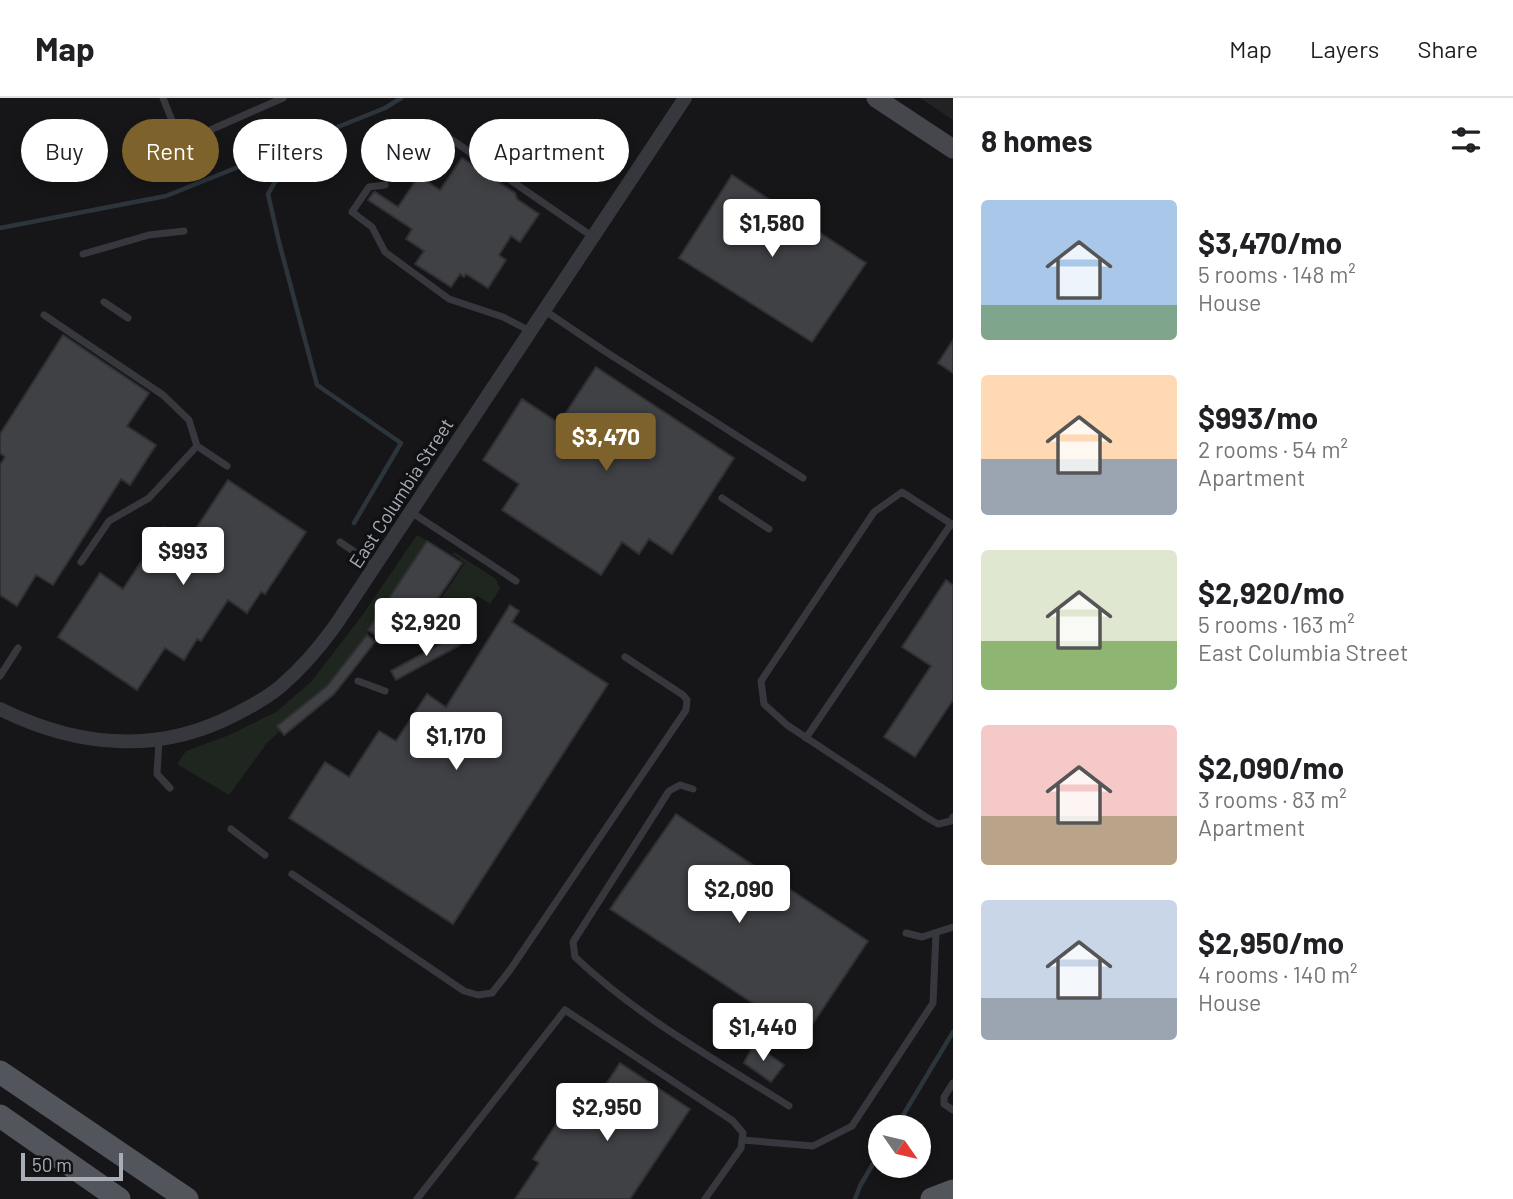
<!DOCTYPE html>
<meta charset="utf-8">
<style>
:root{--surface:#fff;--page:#f2f2f2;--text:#202124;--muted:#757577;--line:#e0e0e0;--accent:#7e622b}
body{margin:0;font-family:Barlow,sans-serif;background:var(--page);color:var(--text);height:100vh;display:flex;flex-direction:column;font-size:26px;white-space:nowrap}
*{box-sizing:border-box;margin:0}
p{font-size:23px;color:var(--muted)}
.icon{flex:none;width:38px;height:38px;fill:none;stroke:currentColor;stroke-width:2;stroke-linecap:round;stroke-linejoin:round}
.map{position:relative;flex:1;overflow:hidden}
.panel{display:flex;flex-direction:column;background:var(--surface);width:560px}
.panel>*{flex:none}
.hud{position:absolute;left:21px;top:21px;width:665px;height:63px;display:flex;gap:14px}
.needle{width:46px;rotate:124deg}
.controls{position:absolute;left:868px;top:1017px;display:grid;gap:14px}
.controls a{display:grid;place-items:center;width:63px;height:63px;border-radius:50%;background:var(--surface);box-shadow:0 4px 10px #0003;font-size:35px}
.scale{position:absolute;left:21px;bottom:18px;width:102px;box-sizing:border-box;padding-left:7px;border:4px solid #a8adb8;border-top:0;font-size:19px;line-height:24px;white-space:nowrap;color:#a8adb8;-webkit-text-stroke:5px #111113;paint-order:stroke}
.price{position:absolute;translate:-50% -60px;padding:0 16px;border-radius:7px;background:#fff;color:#222;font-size:23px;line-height:46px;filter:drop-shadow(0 2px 4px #0008)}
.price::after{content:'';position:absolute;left:50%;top:42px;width:21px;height:16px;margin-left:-10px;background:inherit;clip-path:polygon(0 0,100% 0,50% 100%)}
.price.active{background:var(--accent);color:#fff}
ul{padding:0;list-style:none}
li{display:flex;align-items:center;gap:21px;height:175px;padding:0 28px}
li span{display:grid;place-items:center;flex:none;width:196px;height:140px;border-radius:7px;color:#555}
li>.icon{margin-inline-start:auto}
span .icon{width:84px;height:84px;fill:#fffc;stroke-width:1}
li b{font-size:30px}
h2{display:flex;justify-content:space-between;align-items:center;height:84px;padding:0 28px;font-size:30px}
.chip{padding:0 24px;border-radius:32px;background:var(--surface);box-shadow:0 4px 10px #0003;font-size:24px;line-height:63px}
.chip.active{background:var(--accent);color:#fff}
header{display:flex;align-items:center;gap:42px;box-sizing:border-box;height:98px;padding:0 35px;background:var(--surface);border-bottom:2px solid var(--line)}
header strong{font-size:33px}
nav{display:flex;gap:38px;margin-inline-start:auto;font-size:24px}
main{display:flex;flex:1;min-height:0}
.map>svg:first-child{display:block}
.built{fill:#222225}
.green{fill:#1e261f}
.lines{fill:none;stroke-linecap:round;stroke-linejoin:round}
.stream{stroke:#2c353c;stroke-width:4.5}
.building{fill:#404145;stroke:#303034;stroke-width:2}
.service{stroke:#37383d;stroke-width:7}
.minor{stroke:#37383d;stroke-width:14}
.secondary{stroke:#45474d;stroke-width:19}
.primary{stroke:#53555c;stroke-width:23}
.labels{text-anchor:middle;stroke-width:7;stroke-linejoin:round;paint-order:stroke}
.street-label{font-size:19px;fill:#a8adb8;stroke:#111113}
</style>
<header>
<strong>Map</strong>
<nav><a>Map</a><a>Layers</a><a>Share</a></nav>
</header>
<main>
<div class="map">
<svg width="953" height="1101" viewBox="0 0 953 1101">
<rect width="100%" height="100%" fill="#161618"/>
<polygon class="built" points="920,0 953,0 953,22"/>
<g class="green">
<polygon points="417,437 427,443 368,532 367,537 325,590 277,628 280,633 267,645 229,697 177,666 186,653 227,638 276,614 311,584 361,519"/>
<path d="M 454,454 L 496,481 L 500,491 L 490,506 L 477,498 C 462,517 449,535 426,543 L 417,536 L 465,465 L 453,456 Z"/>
</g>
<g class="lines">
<g class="stream">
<polyline points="297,46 268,96 279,144 317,287 401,345 354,425"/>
<polyline points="0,130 166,98 385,10 401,0"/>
<polyline points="896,1029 953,934"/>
<polyline points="855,1101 860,1088 880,1054"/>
</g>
</g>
<g class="building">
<polygon points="462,60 515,95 517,101 539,116 520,144 511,138 499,157 506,162 488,190 466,176 464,179 460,176 451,189 415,166 424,153 406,141 412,131 368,102 373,95 375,94 398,109 419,78 440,92"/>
<polygon points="732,77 866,165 812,244 679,160"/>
<polygon points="63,237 149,295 127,328 156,347 130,387 121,381 53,487 36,477 17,508 0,497 0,367 5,359 0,355 0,336"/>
<polygon points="953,242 953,275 938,265"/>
<polygon points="596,269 734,360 672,456 649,441 639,456 622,444 601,477 502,412 519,386 483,362 522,301 559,325"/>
<polygon points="228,382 306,434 265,496 261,494 247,515 228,502 201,543 197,541 184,562 165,550 137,592 58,539 100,475 123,491 164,429 187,444"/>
<polygon points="427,443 462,465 411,540 387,524 377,538 368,532"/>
<polygon points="946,482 953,487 953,602 915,659 884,639 931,568 902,549"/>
<polygon points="510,507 519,513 512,524 608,586 453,826 289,720 325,664 349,679 379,633 396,643 427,596 446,609"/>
<polygon points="367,537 375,544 334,596 284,637 277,628 327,588"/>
<polygon points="455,538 460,547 396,582 391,573"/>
<polygon points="676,716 868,843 804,939 610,811"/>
<polygon points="754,946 784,967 771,984 744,965"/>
<polygon points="620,965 690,1011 630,1101 515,1101 539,1065 533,1061 563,1016 579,1027"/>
</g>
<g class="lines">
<g class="service">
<polyline points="163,0 175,30 192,40 283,0"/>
<polyline points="439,33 593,139"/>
<polyline points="385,87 369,89 352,114 372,129 385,154 449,201 503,219 530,233"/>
<polyline points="83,156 149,137 184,133"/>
<polyline points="104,204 128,220"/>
<polyline points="544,212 603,252 803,380"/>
<polyline points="44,217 163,297 189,322 197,348 149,400 109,423 81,464"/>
<polyline points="197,348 227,368"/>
<polyline points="722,400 769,431"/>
<polyline points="411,414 516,483"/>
<polyline points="953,427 902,394 874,414 761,583 764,606 787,627 926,719 938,726 951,723 953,719"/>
<polyline points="340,444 375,468"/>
<polyline points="0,578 18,550"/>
<polyline points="358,583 385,593"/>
<polyline points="806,640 951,426"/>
<polyline points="159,642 157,676 170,690"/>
<path d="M 693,691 L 680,687 L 669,693 L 573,844 L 575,859 C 638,919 716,962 789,1008"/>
<polyline points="231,731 265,757"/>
<polyline points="292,776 464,893 478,897 492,895 510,872 686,612 687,602 683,597 625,559"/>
<polyline points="906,835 922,839 953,829"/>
<polyline points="953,985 944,999 944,1006 953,1012"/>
<polyline points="742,1042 813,1048 852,1028 933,905 936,835"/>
<polyline points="417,1101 565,912 733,1023 743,1035 741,1050 705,1101"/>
</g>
<path class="minor" d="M 0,611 C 77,649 158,657 236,616 C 252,608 268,599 281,588 C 302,570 319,550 335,528 L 685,0"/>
<polyline class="secondary" points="876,0 953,51"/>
<g class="primary">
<polyline points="0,974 187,1101"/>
<polyline points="0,1018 119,1101"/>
<polyline points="932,1101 953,1093"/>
</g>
</g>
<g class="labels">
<g class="street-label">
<text transform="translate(401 395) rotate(-57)" y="7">East Columbia Street</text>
</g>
</g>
</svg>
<div class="controls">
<a><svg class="needle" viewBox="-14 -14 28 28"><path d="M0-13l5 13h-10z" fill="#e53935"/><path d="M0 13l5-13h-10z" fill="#757577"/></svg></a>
</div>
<div class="scale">50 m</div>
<b class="price" style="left:772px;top:161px">$1,580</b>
<b class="price active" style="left:606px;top:375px">$3,470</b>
<b class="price" style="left:183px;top:489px">$993</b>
<b class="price" style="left:426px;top:560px">$2,920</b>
<b class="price" style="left:456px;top:674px">$1,170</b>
<b class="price" style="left:739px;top:827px">$2,090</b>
<b class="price" style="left:763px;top:965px">$1,440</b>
<b class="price" style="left:607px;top:1045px">$2,950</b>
<div class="hud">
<a class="chip">Buy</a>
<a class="chip active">Rent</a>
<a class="chip">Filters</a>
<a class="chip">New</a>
<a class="chip">Apartment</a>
</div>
</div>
<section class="panel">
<h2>8 homes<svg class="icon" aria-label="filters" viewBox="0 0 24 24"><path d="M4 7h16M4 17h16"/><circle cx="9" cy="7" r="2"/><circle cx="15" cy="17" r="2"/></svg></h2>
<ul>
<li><span style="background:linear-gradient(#a9c7e8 75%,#7fa58c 0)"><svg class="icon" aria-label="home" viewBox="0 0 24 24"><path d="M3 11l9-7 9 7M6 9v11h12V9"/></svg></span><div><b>$3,470/mo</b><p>5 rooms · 148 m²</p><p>House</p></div></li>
<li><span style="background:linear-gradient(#ffd9b3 60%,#9aa5b1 0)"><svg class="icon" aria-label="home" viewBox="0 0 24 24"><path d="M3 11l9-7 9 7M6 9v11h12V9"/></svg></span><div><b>$993/mo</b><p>2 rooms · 54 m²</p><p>Apartment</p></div></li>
<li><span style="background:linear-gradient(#dfe7d0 65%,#8fb573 0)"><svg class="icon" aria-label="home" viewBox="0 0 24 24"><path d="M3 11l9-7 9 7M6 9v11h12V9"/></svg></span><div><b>$2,920/mo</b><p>5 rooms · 163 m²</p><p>East Columbia Street</p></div></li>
<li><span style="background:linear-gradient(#f6c9c9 65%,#b9a48a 0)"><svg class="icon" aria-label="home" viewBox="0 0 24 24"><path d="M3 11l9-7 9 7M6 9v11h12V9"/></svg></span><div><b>$2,090/mo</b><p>3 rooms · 83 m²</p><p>Apartment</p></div></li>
<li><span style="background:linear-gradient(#c9d6e8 70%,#9aa5b1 0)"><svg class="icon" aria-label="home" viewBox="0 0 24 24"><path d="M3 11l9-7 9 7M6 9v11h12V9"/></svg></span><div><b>$2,950/mo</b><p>4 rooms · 140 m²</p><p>House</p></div></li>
</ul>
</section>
</main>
